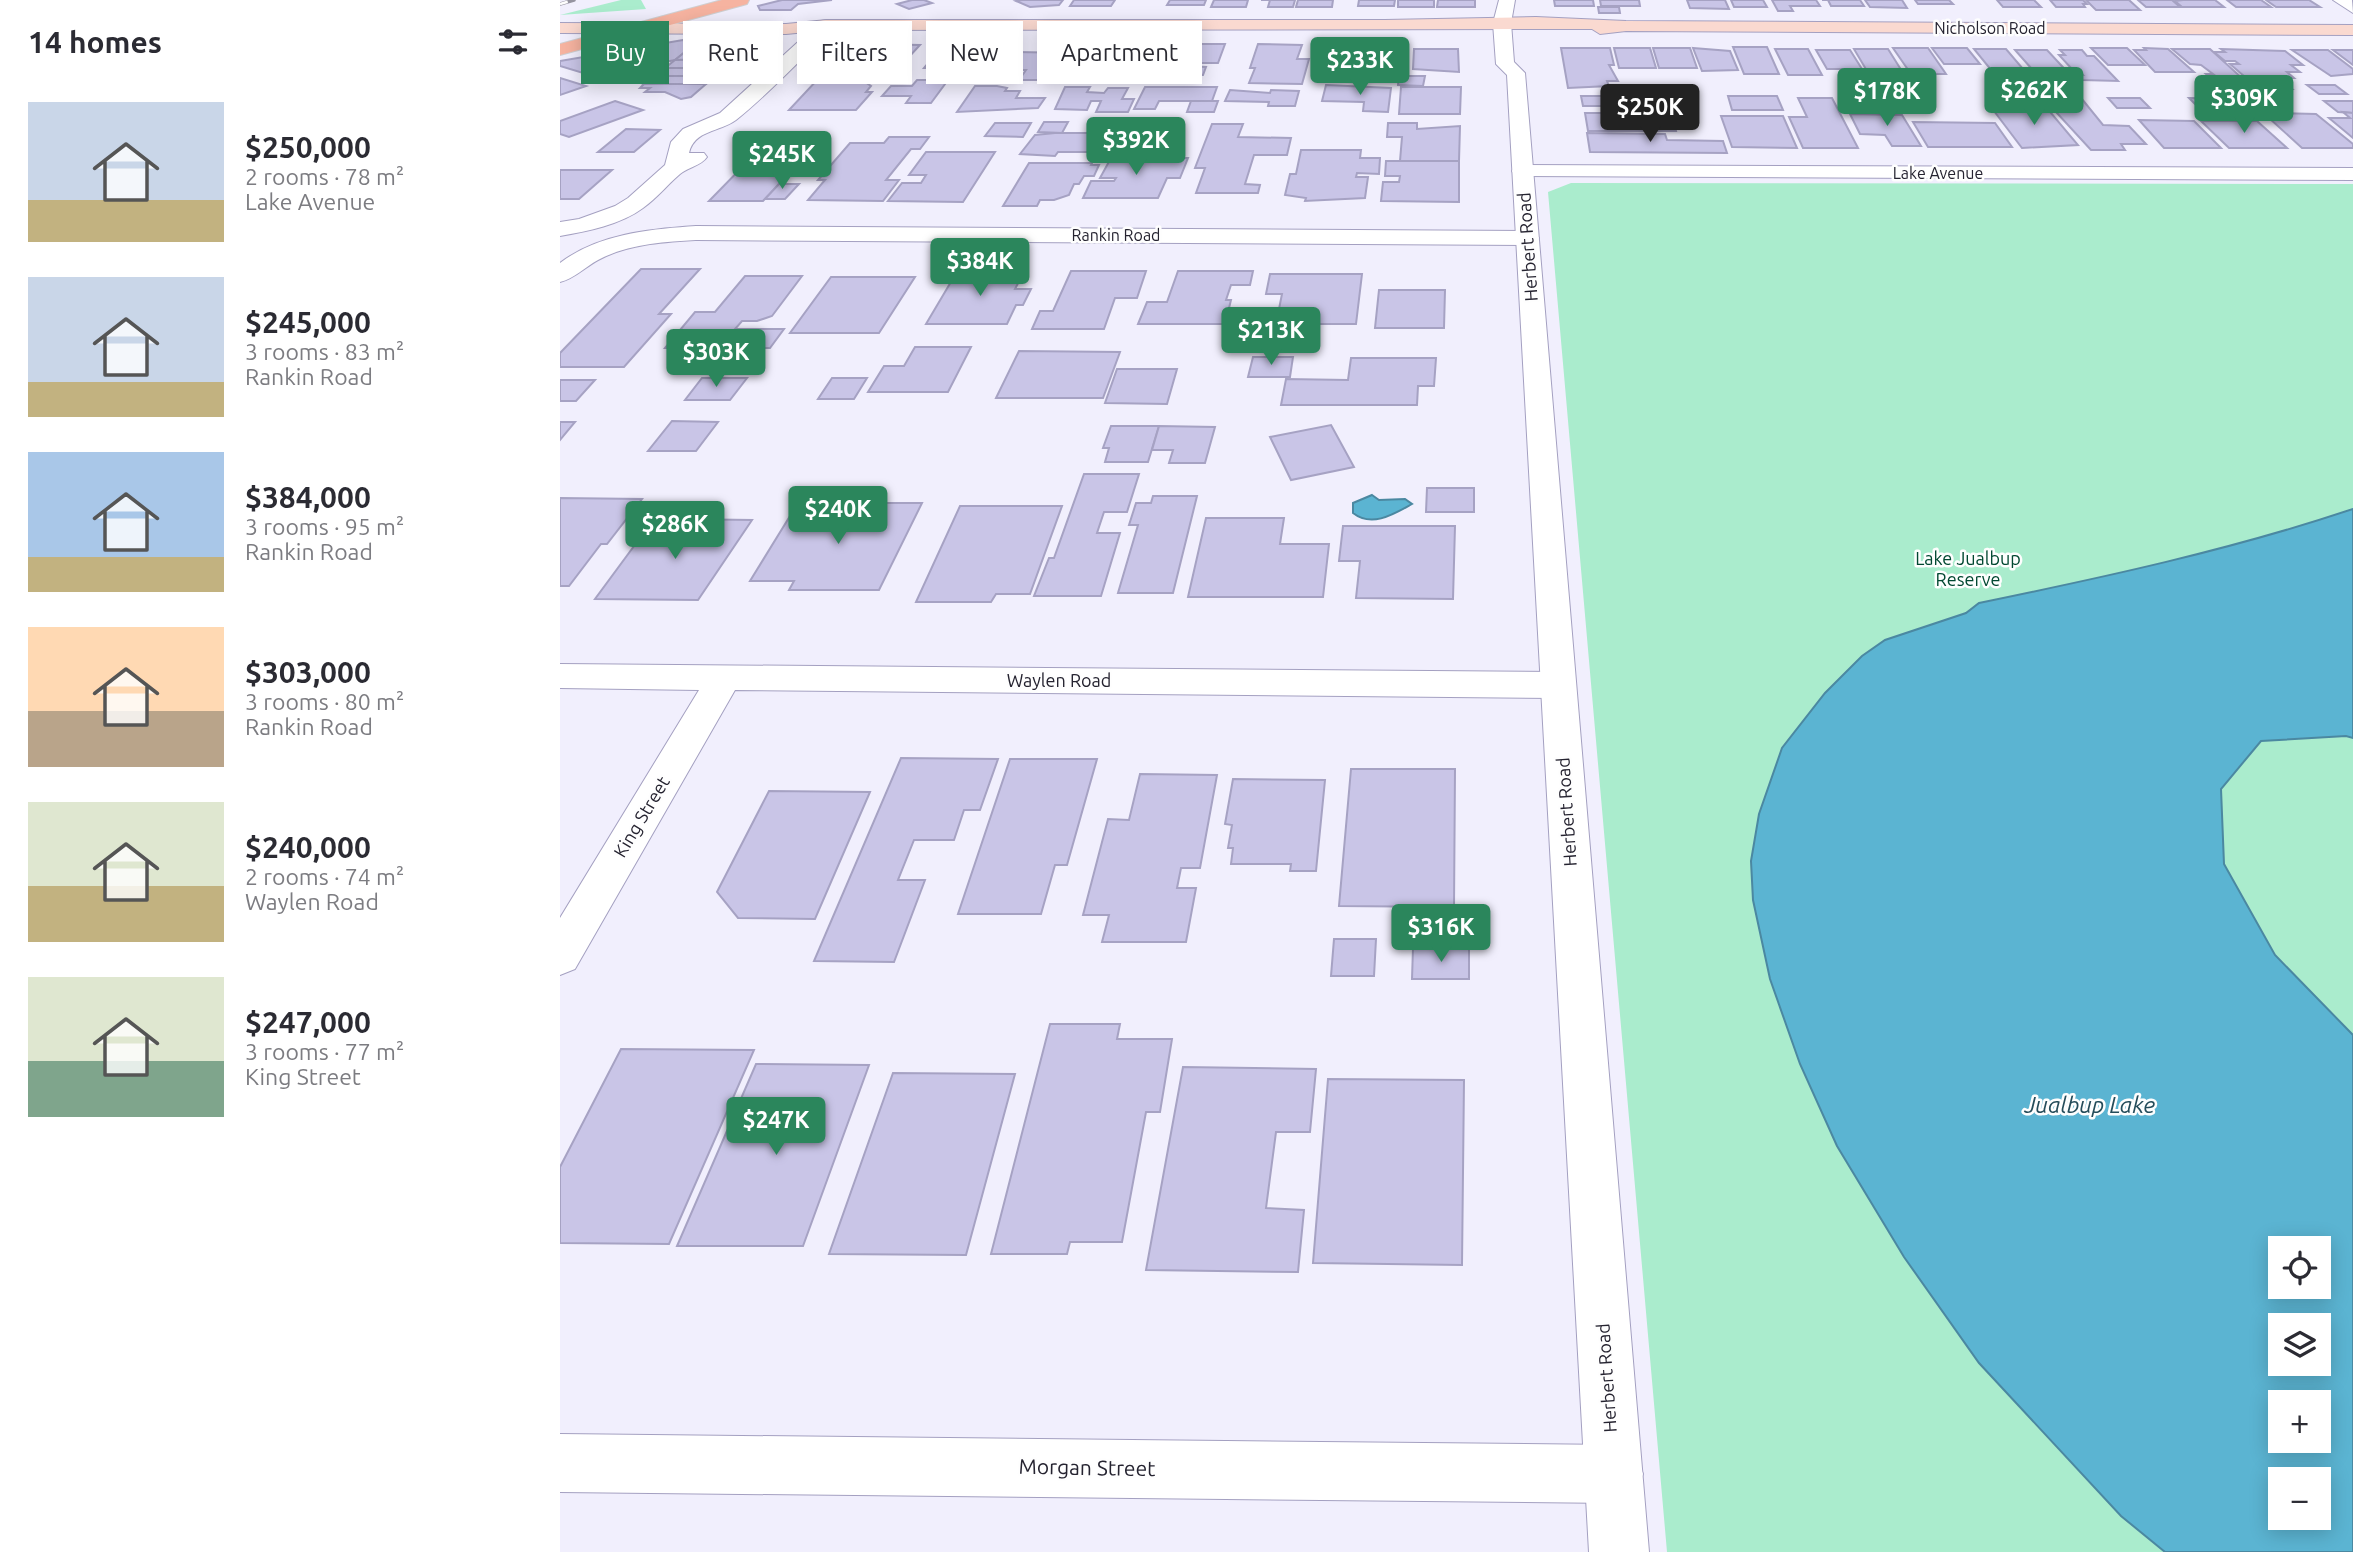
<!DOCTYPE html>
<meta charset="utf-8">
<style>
:root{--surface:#fff;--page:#f2f2f3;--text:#2b2b33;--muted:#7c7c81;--accent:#2b865c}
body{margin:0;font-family:Ubuntu,sans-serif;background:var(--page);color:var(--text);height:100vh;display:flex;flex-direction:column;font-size:26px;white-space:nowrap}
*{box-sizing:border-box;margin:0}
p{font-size:23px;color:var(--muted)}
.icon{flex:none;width:38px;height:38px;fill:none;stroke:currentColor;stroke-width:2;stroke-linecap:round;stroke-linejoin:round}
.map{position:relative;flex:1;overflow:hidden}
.sheet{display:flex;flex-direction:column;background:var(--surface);width:560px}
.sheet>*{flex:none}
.top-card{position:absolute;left:21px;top:21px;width:665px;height:63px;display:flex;gap:14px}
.controls{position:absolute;left:1708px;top:1236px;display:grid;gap:14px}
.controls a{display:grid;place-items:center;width:63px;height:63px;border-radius:0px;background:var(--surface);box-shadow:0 4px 18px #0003;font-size:35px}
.price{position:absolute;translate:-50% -60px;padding:0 16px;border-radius:7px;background:var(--accent);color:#fff;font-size:23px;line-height:46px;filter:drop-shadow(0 2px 4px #0008)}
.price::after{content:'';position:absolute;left:50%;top:42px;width:21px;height:16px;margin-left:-10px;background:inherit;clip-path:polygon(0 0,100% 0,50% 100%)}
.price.on{background:#222;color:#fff}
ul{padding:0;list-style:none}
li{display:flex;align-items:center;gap:21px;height:175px;padding:0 28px}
li span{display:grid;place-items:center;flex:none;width:196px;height:140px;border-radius:0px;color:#555}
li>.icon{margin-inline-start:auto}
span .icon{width:84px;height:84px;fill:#fffc;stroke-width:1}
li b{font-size:30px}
h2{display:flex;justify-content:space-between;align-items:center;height:84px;padding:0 28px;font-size:30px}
.chip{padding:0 24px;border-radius:0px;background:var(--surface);box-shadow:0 4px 18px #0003;font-size:24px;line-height:63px}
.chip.on{background:var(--accent);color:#fff}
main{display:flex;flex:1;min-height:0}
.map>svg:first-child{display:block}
.green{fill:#aaeccd;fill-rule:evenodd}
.water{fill:#5bb4d2;stroke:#4b88a1;stroke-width:2;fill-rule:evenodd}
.building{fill:#c9c5e7;stroke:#a6a2c3;stroke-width:2}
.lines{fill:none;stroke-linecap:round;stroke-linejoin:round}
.minor-casing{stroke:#a4a0c1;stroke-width:2}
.tertiary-casing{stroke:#a4a0c1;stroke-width:2}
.secondary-casing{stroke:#a4a0c1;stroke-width:2}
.primary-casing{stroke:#cfcfd1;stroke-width:2}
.minor{fill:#fff;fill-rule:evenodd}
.tertiary{fill:#fff;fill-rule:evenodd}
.secondary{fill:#fad9d0;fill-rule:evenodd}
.primary{fill:#f6b3a0;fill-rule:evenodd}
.rail-casing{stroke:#9593a0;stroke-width:3.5}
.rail{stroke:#fefefe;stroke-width:2.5;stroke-dasharray:8;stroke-linecap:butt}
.labels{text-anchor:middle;stroke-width:5;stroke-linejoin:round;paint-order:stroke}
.far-street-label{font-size:16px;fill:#252330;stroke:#fefefe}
.street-label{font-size:18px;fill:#252330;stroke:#fefefe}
.park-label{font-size:18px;fill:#014831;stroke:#fefefe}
.near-street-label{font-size:21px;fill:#252330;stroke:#fefefe}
.near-water-label{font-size:23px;font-style:italic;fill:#244c5a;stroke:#fefefe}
</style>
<main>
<section class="sheet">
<h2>14 homes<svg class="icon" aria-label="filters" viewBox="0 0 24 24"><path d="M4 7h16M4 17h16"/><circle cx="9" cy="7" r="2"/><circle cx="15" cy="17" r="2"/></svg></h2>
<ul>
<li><span style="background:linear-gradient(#c9d6e8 70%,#c2b280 0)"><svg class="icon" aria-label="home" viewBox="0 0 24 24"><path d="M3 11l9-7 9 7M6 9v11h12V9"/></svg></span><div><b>$250,000</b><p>2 rooms · 78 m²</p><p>Lake Avenue</p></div></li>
<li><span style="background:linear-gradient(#c9d6e8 75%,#c2b280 0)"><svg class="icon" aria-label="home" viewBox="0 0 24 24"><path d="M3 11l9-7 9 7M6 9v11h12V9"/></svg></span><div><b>$245,000</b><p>3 rooms · 83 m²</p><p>Rankin Road</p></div></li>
<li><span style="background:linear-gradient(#a9c7e8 75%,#c2b280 0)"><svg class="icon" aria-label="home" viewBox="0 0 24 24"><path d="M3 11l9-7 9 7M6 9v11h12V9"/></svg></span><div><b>$384,000</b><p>3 rooms · 95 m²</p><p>Rankin Road</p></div></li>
<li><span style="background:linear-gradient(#ffd9b3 60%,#b9a48a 0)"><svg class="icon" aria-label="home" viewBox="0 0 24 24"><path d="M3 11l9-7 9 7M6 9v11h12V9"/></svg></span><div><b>$303,000</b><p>3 rooms · 80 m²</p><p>Rankin Road</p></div></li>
<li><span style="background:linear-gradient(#dfe7d0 60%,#c2b280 0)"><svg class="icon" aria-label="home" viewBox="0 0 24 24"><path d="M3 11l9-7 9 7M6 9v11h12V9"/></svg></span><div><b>$240,000</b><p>2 rooms · 74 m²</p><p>Waylen Road</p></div></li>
<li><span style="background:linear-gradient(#dfe7d0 60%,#7fa58c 0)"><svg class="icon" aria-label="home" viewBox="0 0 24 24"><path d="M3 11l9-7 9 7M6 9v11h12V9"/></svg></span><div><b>$247,000</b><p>3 rooms · 77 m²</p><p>King Street</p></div></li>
</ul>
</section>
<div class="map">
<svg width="1793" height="1552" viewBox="0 0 1793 1552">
<rect width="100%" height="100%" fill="#f1effd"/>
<g class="green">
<polygon points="61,0 81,0 86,9 0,15"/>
<path d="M 1011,183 L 1793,184 L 1793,1552 L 1107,1552 L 988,192 ZM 1720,1248 L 1759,1248 L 1759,1286 L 1720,1286 ZM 1720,1325 L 1759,1325 L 1759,1363 L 1720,1363 ZM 1720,1402 L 1759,1402 L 1759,1440 L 1720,1440 ZM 1720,1479 L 1759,1479 L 1759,1517 L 1720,1517 Z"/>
</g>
<g class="water">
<path d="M 812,495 L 819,500 L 845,499 L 852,504 C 834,514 812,528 793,513 L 793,503 Z"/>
<path d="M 1793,509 L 1793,738 L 1786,736 L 1701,741 L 1661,789 L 1664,864 L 1715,955 L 1793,1035 L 1793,1552 L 1605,1552 L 1561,1516 L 1419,1363 L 1344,1257 L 1277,1146 L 1240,1064 L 1210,979 L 1193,900 L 1191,861 L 1199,814 L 1222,748 L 1265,693 L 1302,656 L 1325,640 L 1406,613 L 1419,603 C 1545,577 1670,550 1793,509 ZM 1720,1248 L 1759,1248 L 1759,1286 L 1720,1286 ZM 1720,1325 L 1759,1325 L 1759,1363 L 1720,1363 ZM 1720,1402 L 1759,1402 L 1759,1440 L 1720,1440 ZM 1720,1479 L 1759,1479 L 1759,1517 L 1720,1517 Z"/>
</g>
<g class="building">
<polygon points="222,0 272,0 238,4 231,10 200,10 198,6"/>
<polygon points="352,0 364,0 372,3 349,9 337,4"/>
<polygon points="462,0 503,0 499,5 470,7 456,1"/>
<polygon points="514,0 555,0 551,6 510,6"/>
<polygon points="610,0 646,0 644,5 607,5"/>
<polygon points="654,0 688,0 686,7 651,7"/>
<polygon points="701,0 735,0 733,7 708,7 710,0"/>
<polygon points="738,0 773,0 772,7 736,7"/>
<polygon points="799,0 835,0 834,6 798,6"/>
<rect x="838" y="0" width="36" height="7"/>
<polygon points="878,0 915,0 915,7 877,7"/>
<polygon points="994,0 1033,0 1034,6 995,6"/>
<polygon points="1040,0 1079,0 1080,6 1041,6"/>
<polygon points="1127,0 1165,0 1169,9 1130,8"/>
<polygon points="1171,0 1203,0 1207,7 1174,7"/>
<polygon points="1212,0 1256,0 1260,6 1230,6 1233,11 1218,11"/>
<polygon points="1262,0 1300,0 1304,6 1271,6 1268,0"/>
<polygon points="1305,0 1342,0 1347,8 1310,7"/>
<polygon points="1355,0 1389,0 1393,4 1358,4"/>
<polygon points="1437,0 1474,0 1481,7 1443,7"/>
<polygon points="1490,0 1523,0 1527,4 1523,4 1525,7 1496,7"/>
<polygon points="1526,0 1569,0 1580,10 1536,10"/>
<polygon points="1578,0 1612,0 1620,7 1586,7"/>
<polygon points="1623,0 1655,0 1664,7 1622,7 1615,1"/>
<polygon points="1667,0 1701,0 1711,7 1676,7"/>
<polygon points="1706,0 1749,0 1760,7 1716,7"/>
<polygon points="1038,7 1059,7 1060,13 1039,13"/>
<polygon points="123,40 193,43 183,52 125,52 115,60 33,76 0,66 0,61"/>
<polygon points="301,44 360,45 348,58 336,58 321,74 264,73 271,66 280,66"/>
<polygon points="384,44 424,44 406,68 364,68"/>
<polygon points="531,44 584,44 578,56 590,56 585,65 573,65 568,75 512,75"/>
<polygon points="616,44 665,44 658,63 608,63"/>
<polygon points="698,44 742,45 737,59 749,59 742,84 689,83 695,68 690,68"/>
<polygon points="765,45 819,45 816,64 820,64 819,68 830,68 828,78 778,79 780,69 769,69 771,56 762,56"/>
<polygon points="1173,47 1207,47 1219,74 1184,74"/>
<polygon points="1001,48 1050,48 1054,65 1049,65 1058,81 1047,81 1049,86 1008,88"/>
<polygon points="1054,48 1090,48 1096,68 1059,68"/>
<polygon points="1093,48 1130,48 1137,68 1099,68"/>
<polygon points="1133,48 1170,51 1178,70 1142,71"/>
<polygon points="1333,48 1368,48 1386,74 1351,74"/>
<polygon points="1372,48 1407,48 1420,64 1384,64"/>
<polygon points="1531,48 1567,48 1585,65 1548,65"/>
<polygon points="1584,48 1608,49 1634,72 1595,72 1574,50 1586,50"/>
<polygon points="854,49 898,49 899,72 853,69"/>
<polygon points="1215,49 1248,49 1262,75 1228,75"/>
<polygon points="1294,49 1328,49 1345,76 1310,76"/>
<polygon points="1414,49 1446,49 1469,76 1436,76"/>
<polygon points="1612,49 1650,49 1695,90 1664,90 1646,74 1653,74 1641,65 1630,64"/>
<polygon points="1661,49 1725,51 1743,65 1731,65 1740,72 1727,72 1734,78 1718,78 1732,89 1699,89 1670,64 1679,64 1675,61 1665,61 1654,52 1665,52"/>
<polygon points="1256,50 1290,50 1302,69 1267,69"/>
<polygon points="1455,50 1487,50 1513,78 1479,77"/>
<polygon points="1500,50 1522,50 1527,56 1534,56 1558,81 1522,80 1517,75 1523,75 1516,68 1511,68 1499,55 1505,55"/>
<polygon points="1732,50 1768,50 1793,69 1793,74 1771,76"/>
<polygon points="1773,50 1793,50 1793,65"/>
<polygon points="125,52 183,52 174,59 115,60"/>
<polygon points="448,52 514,53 496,80 459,80 466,70 434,70"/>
<polygon points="174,59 165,68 105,68 115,60"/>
<polygon points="624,66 646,67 643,75 620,75"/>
<polygon points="105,68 165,68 156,76 94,76"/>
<polygon points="94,76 156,76 146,84 84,84"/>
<polygon points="839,76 865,76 863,86 838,85"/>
<polygon points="0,78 26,86 0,95"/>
<polygon points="258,79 302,80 311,86 306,92 312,92 296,110 229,110"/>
<polygon points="357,80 388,80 371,103 346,103 351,96 322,96 331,86 352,86"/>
<polygon points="84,84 146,84 131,97 121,99 105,92 85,92 90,88 80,88"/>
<polygon points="766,85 831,88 828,112 803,111 804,102 762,101"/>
<polygon points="1747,85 1775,85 1787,94 1759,94"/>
<polygon points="415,86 437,86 447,88 445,91 460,91 456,98 485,98 478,108 397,112"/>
<polygon points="505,87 530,87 527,92 544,93 548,88 568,88 562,99 574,99 568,112 536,112 541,101 531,101 527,110 495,109"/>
<polygon points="585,87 657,87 652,101 599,101 595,109 574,109"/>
<polygon points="841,87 901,87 900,114 839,114"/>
<polygon points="670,90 710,93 711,90 739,91 735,106 708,106 709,102 665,101"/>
<polygon points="1021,96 1106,96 1116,131 1028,131 1025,113 1050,113 1049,106 1023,106"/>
<polygon points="1168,96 1217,96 1223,110 1172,110"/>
<polygon points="1238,98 1272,98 1298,148 1243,148 1229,117 1247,117"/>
<polygon points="1548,98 1580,98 1590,108 1557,108"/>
<polygon points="1629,98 1677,99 1688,109 1639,108"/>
<polygon points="1484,99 1522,99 1543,125 1569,126 1586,144 1561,144 1565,150 1531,150"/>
<polygon points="1677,99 1701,99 1713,109 1688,109"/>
<polygon points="55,101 83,110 9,137 0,134 0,121"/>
<polygon points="631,101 658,101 654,112 627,112"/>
<polygon points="1764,101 1793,101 1793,113 1778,112"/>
<polygon points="1431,107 1486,107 1518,145 1462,148"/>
<polygon points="1783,112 1793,113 1793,138 1769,118 1790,118"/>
<polygon points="1720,113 1756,114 1793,144 1793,148 1742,148 1709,118 1726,118"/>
<polygon points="1290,114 1342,115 1361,146 1332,146 1325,135 1300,134"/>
<polygon points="1161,116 1223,116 1237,148 1172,147"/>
<polygon points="1579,120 1634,121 1661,148 1604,148"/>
<polygon points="1641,121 1697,121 1727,148 1669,148"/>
<polygon points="484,122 508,122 502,133 478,132"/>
<polygon points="1353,122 1435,123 1452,147 1368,147"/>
<polygon points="435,123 471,123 463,137 425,136"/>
<polygon points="828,123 857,123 857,129 900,126 899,161 840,161 842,137 827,137"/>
<polygon points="652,124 683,124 678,137 731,138 727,155 694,155 685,184 700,185 698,193 636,193 645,168 635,168"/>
<polygon points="66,129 100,130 74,152 38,152"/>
<polygon points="228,133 264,133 242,156 205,156"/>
<polygon points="495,133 547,133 541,145 536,144 531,152 498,152 495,156 460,154 475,135"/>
<polygon points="1027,133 1105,134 1107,140 1163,141 1167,153 1030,152"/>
<polygon points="329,137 369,137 360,149 351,149 326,180 339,180 323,201 248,200 265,180 258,180 290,143 324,143"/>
<polygon points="741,150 801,150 800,158 820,158 819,174 797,173 796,177 808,177 805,198 745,201 746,198 725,195 730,174 736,174"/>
<polygon points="366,152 435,152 403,202 328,201 342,183 361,183 366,175 349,175"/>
<polygon points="578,153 604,153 602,158 628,158 620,178 607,178 598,198 523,198 531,181 554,181 556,178 540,178 551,158 576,158"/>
<polygon points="193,156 229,156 220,166 236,166 203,201 149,201"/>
<polygon points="826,161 899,161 899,202 821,201 823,182 839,182 840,176 825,176"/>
<polygon points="469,163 532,163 531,165 539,165 534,176 524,176 519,184 514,184 509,195 494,200 480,200 477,206 443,206"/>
<polygon points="0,170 52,170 19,199 0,199"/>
<polygon points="219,184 239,184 225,199 205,199"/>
<polygon points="81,269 140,269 99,314 111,314 64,367 0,367 0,353"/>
<polygon points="398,270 465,270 455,289 471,289 463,305 456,305 447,324 366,324"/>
<polygon points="511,271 586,271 577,298 555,298 544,329 472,329 480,311 493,311"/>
<polygon points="618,271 693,271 690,285 671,285 666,300 671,300 665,324 578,324 587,302 607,302"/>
<polygon points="710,274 802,274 796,324 716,324 722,294 706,294"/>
<polygon points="185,276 242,276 212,316 197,321 182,321 175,329 224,329 210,348 105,348 135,312 155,312"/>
<polygon points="271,277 355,277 319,333 230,333"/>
<polygon points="819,290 885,290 884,328 815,328"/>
<polygon points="355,347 411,347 388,392 308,392 324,366 344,366"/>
<polygon points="459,351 560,352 543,398 436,398"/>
<polygon points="693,357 733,357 730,377 688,377"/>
<polygon points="791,358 876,358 874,386 858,386 857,405 721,405 726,379 788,380"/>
<polygon points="557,369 617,369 607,404 545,403"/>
<polygon points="142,378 187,378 170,400 125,400"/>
<polygon points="272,378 307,378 294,399 258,399"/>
<polygon points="0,380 35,380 16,401 0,401"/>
<polygon points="112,421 158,422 136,451 88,451"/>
<polygon points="0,422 15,422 0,440"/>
<polygon points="771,425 794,467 731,480 710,437"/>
<polygon points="551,426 599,426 588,462 545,462 549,448 543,448"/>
<polygon points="599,426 655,427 645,463 609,463 613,450 592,450"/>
<polygon points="524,474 579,474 567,512 544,512 537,533 560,533 541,596 474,596 489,558 494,558"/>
<polygon points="867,488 914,488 914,512 866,512"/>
<polygon points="593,496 637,496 613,593 558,593 578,525 569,525 576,503 591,503"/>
<polygon points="0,498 82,499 47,544 41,544 9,586 0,586"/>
<polygon points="238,503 362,503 319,590 229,590 234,581 190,581"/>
<polygon points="400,506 502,506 470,594 436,594 431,602 356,602"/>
<polygon points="646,518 724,518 720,544 769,544 763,597 628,597"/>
<polygon points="114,519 192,520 138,600 35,599 80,538 100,538"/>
<polygon points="783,526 895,526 893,599 796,598 800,561 779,561"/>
<polygon points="341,758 438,759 420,810 404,810 394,840 354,840 338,880 365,880 334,962 254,961"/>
<polygon points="450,759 537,759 507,865 495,865 481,914 398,914"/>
<polygon points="791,769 895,769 894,907 779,906"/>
<polygon points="580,774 657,775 640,868 621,868 617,888 636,888 626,942 542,942 549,915 523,915 548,819 569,820"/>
<polygon points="673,779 765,780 756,871 730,871 731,864 671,864 673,848 668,848 672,825 665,824"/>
<polygon points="209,791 310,792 255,919 178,918 157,892"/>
<polygon points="774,939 816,939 814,976 771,976"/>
<polygon points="853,948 909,949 909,979 852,979"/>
<polygon points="490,1024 560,1024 557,1039 612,1039 600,1112 586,1112 562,1242 510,1242 507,1254 431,1254"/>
<polygon points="61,1049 194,1050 109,1244 0,1243 0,1167"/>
<polygon points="196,1064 309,1065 243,1246 117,1246"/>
<polygon points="623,1067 756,1069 750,1132 716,1132 706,1208 744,1210 738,1272 586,1270"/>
<polygon points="333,1073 455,1074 406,1255 269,1254"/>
<polygon points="768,1079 904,1080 902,1265 753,1263"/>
</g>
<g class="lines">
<g class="minor-casing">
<g id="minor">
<polygon points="939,0 955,0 951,23 942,28 933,23"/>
<polygon points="1773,0 1792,0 1793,13"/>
<path d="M 267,20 L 273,21 L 276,25 L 273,29 C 241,58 210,93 176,120 C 160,132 134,130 129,153 L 144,153 L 147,157 C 141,166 128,167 120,174 C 107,185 97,198 83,208 C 60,225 28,231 0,236 L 0,222 L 19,219 L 55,206 L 68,198 L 105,165 L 111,142 L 123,129 L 160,113 L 261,21 Z"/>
<polygon points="963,165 1793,168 1793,180 955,176 952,171 955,166"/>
<path d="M 136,226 L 967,231 L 975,233 L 979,238 L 975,243 L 967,245 L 136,240 C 103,242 68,244 38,260 C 25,267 14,279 0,282 L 0,263 C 38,234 90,229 136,226 Z"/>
<polygon points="0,664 998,672 1011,676 1016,685 1011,694 998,698 175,690 15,969 0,975 0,918 139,690 0,688"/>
<polygon points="0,1434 1054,1445 1075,1453 1083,1474 1075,1495 1054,1503 0,1492"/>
</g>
</g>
<g class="tertiary-casing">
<polygon id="tertiary" points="942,18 951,23 954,62 965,73 1089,1552 1029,1552 947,75 936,64 933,23"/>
</g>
<g class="secondary-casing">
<polygon id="secondary" points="976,17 1066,21 1793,25 1793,35 1066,31 1040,34 1032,29 267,30 226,34 0,33 0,23 226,24 267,20 825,20"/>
</g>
<g class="primary-casing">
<polygon id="primary" points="162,0 189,0 187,4 0,55 0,44"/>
</g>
<use href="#minor" class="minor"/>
<use href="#tertiary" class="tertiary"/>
<use href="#secondary" class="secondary"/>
<use href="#primary" class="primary"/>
<g class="rail-casing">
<polyline id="rail" points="0,4 14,0"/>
</g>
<use href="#rail" class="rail"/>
</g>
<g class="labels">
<g class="far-street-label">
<text x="1430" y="34">Nicholson Road</text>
<text x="1378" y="179">Lake Avenue</text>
<text x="556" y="241">Rankin Road</text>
</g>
<g class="street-label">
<text transform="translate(968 247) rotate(-94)" y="6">Herbert Road</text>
<text x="499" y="687">Waylen Road</text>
<text transform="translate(1007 812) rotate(-94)" y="6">Herbert Road</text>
<text transform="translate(82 817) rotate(-59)" y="6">King Street</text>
<text transform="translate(1047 1378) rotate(-94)" y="6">Herbert Road</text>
</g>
<g class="park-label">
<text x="1408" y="565">Lake Jualbup<tspan x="1408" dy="21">Reserve</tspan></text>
</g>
<g class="near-street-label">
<text transform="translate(527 1468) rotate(1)" y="7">Morgan Street</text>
</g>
<g class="near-water-label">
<text x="1530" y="1113">Jualbup Lake</text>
</g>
</g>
</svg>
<div class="controls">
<a><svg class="icon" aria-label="locate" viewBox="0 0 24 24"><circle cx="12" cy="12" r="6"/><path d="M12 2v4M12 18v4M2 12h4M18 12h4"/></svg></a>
<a><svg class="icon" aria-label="layers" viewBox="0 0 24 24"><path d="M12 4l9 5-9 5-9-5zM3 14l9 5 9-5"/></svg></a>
<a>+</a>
<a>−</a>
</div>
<b class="price" style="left:800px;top:97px">$233K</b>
<b class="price" style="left:1474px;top:127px">$262K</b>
<b class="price" style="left:1327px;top:128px">$178K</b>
<b class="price" style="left:1684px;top:135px">$309K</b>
<b class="price on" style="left:1090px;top:144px">$250K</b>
<b class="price" style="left:576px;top:177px">$392K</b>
<b class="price" style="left:222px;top:191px">$245K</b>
<b class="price" style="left:420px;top:298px">$384K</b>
<b class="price" style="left:711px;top:367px">$213K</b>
<b class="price" style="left:156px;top:389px">$303K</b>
<b class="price" style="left:278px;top:546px">$240K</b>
<b class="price" style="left:115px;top:561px">$286K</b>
<b class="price" style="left:881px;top:964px">$316K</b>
<b class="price" style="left:216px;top:1157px">$247K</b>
<div class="top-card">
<a class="chip on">Buy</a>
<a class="chip">Rent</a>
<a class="chip">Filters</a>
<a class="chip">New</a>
<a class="chip">Apartment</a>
</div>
</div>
</main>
